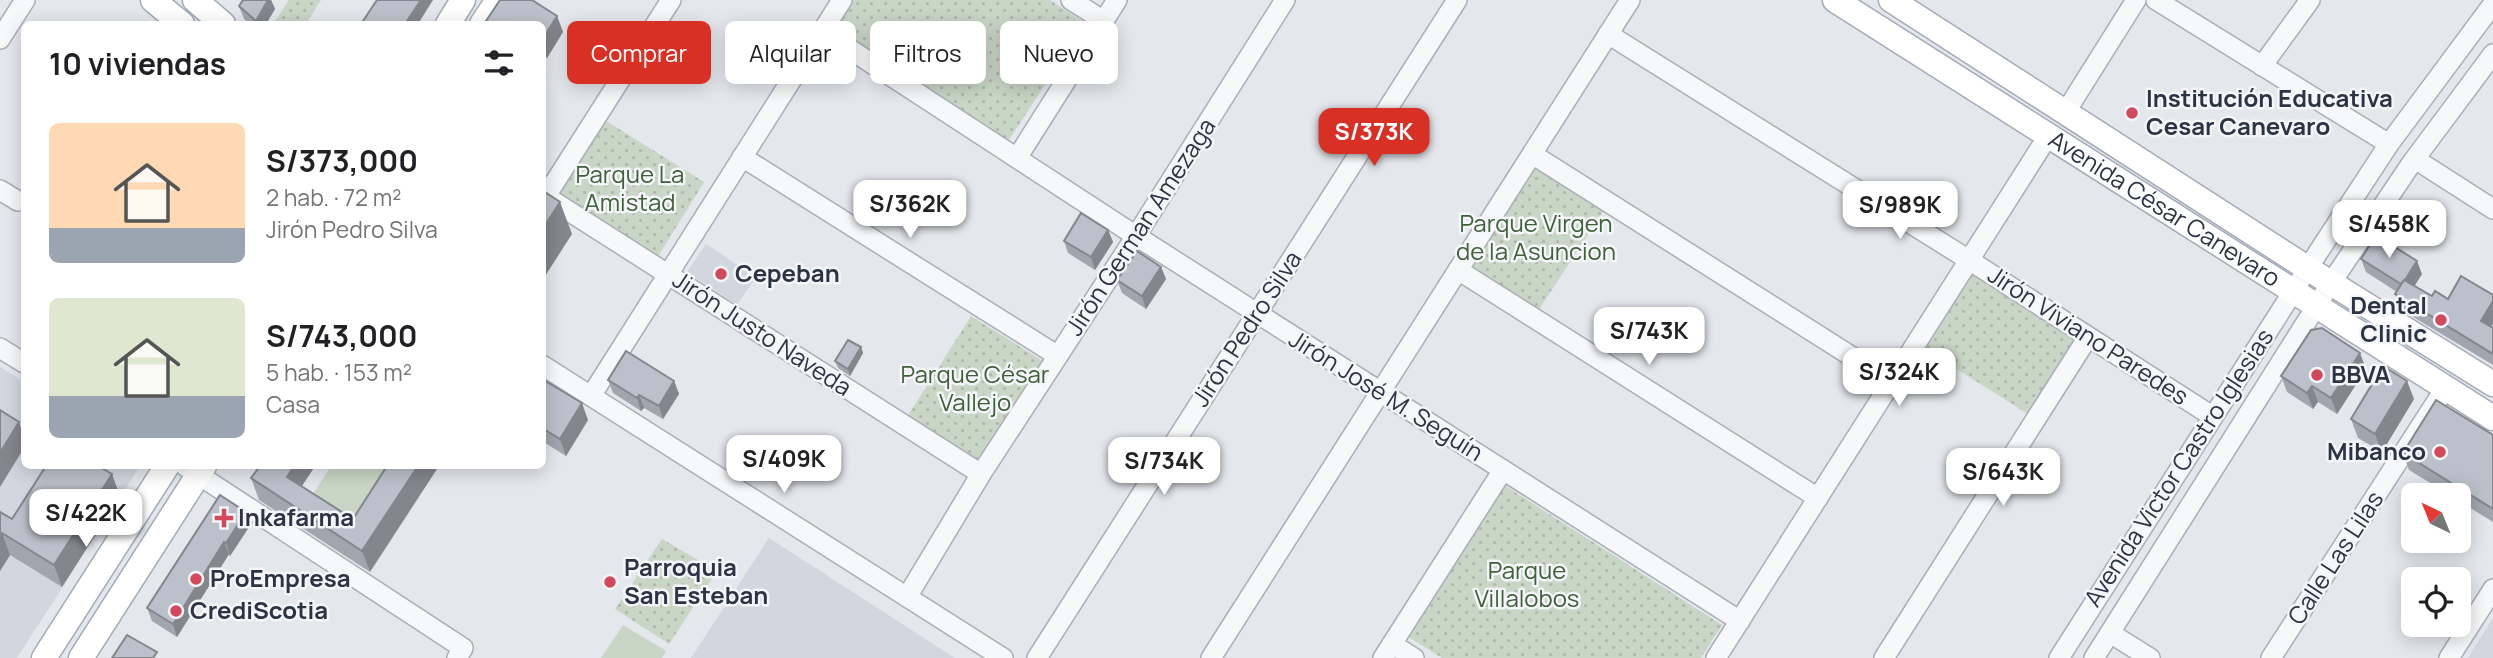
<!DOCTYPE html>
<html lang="es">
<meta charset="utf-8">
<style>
:root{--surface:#fff;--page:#f6f6f6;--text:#202124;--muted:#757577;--accent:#d93025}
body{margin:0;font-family:Manrope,sans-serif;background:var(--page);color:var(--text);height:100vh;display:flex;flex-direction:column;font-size:26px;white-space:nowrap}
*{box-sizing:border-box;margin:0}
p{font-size:23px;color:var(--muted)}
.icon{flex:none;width:38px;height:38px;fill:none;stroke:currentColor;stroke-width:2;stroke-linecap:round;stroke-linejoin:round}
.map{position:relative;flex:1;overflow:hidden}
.sheet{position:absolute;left:21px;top:21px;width:525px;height:448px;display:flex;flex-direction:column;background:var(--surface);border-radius:10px;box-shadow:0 4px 18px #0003}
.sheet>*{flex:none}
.banner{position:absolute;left:567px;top:21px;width:665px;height:63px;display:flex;gap:14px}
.needle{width:46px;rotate:317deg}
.fabs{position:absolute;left:2401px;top:483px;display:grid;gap:14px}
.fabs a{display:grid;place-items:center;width:70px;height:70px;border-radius:10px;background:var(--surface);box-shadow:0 4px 18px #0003;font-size:35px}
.price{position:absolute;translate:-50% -60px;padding:0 16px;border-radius:14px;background:#fff;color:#222;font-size:23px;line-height:46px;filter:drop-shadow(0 2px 4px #0008)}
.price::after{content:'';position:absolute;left:50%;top:42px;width:21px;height:16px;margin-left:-10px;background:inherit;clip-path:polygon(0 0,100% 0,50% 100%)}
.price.active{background:var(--accent);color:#fff}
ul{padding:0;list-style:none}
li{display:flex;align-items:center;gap:21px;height:175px;padding:0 28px}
li span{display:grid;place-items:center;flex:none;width:196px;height:140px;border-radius:10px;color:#555}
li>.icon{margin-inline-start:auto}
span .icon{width:84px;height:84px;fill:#fffc;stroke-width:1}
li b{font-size:30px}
h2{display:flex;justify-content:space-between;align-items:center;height:84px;padding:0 28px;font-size:30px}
.chip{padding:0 24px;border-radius:10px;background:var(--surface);box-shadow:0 4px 18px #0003;font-size:24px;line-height:63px}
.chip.active{background:var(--accent);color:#fff}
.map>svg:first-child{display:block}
.built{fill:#d2d6de}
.grass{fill:#c9d6c5}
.park{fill:url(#park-dots)}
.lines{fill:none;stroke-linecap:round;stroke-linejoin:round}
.minor-casing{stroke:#a9aeb7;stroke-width:22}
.major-casing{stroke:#a3abb8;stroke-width:27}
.minor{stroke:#f7f8fa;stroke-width:19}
.major{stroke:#fff;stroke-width:24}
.wall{fill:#a1a5ae}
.shaded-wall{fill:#83868d}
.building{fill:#bbc0ca;stroke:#83868d;stroke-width:2}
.poi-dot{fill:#d1495b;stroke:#f4f6f9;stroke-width:2.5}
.labels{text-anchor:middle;stroke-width:5;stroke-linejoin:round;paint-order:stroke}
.poi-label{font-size:24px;font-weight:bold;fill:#2b3445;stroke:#f4f6f9;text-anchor:start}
.park-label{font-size:24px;fill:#3f6138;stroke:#f4f6f9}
.street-label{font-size:24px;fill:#2b3445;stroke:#f4f6f9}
</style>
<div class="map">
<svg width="2493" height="658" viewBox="0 0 2493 658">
<defs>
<pattern id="park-dots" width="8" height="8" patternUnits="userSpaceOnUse" patternTransform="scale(1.75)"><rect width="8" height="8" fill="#c9d6c5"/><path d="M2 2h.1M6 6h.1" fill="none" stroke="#adb8ab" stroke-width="1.8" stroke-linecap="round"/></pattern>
</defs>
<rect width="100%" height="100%" fill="#e4e7ec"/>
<g class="built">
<polygon points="706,244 756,277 737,305 687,272"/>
<polygon points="0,367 24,382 24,466 140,466 17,658 0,658"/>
<polygon points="769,538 955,658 691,658"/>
<polygon points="2493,618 2493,658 2468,658"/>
</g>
<g class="grass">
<polygon points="331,466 397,466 358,527 311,497"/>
<polygon points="623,625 666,651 662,658 601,658"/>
</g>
<g class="park">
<polygon points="289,0 321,0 306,24 273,24"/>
<polygon points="853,0 1050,0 1085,23 1007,143 833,29"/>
<polygon points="603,119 704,182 657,258 555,195"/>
<polygon points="1534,165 1604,210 1538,311 1468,266"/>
<polygon points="1973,274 2076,339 2028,414 1925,349"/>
<polygon points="971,316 1043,361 978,462 907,417"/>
<polygon points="1504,485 1722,625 1701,658 1442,658 1407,636"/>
<polygon points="662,539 717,571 669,644 615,609"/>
</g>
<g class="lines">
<g class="minor-casing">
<g id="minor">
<polyline points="1071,0 1104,21"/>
<polyline points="2156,0 2389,144"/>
<polyline points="822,31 1136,236 1740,621"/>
<polyline points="1608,34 1969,260 2212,416"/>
<polyline points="0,39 25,0"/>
<polyline points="2262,66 2310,0"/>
<polyline points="2065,113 2136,0"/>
<polyline points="1532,154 1892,382"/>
<polyline points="742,157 1058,356"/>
<polyline points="1017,158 1117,0"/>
<polyline points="2415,159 2493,209"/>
<polyline points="0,190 18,201 24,201"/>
<polyline points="542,194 981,474"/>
<polyline points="546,196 671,0"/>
<polyline points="1458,270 1818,498"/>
<polyline points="0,348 24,363"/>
<polyline points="542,365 1003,658"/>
<polyline points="591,396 842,0"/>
<polyline points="185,466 463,648 457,658"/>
<polyline points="907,597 981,474 1136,236 1285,0"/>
<polyline points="2110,633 2150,658"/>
<polyline points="1392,644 1414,658"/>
<polyline points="1037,658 1457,0"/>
<polyline points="1211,658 1630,0"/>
<polyline points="1383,658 1503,470"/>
<polyline points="1716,658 2048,136"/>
<polyline points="1884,658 2088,337"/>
<polyline points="2059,658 2319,251 2389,144 2493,4"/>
<polyline points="2094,658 2331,283 2411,164 2493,54"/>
<polyline points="2271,658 2446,387"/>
<polyline points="2449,658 2493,589"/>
</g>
</g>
<g class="major-casing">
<g id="major">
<polyline points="153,0 182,24"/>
<polyline points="195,0 223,24"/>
<path id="s1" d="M 1835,0 L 2493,418"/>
<polyline points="1891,0 2307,268 2493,384"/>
<polyline points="448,24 463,0"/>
<polyline points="482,24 498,0"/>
<polyline points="44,658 167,466"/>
<polyline points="81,658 204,466"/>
</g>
</g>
<use href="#minor" class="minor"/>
<use href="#major" class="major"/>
</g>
<g class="wall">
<polygon points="243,0 271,0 275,9 266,24 250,24 244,19 239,6"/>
<polygon points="557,16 563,32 547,58 544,56 542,59 542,24"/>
<polygon points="1108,230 1113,242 1095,270 1068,253 1064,241"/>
<polygon points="2361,259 2422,274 2414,286 2432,296 2448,299 2493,295 2493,324 2491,327 2493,328 2493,365 2400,309 2395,294 2397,292 2366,272"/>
<polygon points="1161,267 1166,279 1146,309 1122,293 1117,280"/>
<polygon points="861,347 863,353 850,376 838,368 835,361"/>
<polygon points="2366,369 2337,414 2318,402 2313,409 2287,392 2281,376"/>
<polygon points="542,379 588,420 566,456 542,441"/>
<polygon points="608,380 674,381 679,394 663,419 644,408 641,411 613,393"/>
<polygon points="2414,399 2382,452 2358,438 2351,419"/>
<polygon points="2493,435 2493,522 2459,501 2459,495 2450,495 2409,470 2403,453"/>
<polygon points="260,466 315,466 302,486 353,519 370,572 259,500 251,478"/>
<polygon points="120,496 62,587 10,555 0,571 0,512 12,519"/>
<polygon points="246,512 251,524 230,556 229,554 177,637 152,621 147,608"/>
</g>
<g class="shaded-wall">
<polygon points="268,0 271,0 275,9 266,24 257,24 256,21"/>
<polygon points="421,0 433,0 418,24 405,24"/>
<polygon points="557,16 563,32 547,58 542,44 542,40"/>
<polygon points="560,202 572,234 542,281 542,230"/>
<polygon points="1108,230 1113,242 1095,270 1091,257"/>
<polygon points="2417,261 2422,274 2407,298 2402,285"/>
<polygon points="1161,267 1166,279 1146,309 1142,296"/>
<polygon points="2493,301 2493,324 2486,335 2481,321"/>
<polygon points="861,347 863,353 850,376 848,369"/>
<polygon points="2360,353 2366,369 2337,414 2331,398"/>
<polygon points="674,381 679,394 663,419 659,406"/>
<polygon points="2407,381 2414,399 2382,452 2375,434"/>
<polygon points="2312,386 2318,402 2313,409 2307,393"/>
<polygon points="639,395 644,408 641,411 637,398"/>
<polygon points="582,403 588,420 566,456 560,439"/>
<polygon points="19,422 24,438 24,448 0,487 0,453"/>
<polygon points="294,466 315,466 294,498 287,477"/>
<polygon points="418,466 439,466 370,572 362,551"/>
<polygon points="112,474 120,496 62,587 54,565"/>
<polygon points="246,512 251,524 230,556 226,543"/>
<polygon points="2,533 10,555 0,571 0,536"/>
<polygon points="224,542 229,554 177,637 173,624"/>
</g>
<g class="building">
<polygon points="243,0 268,0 256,21 239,6"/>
<polygon points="377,0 421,0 405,24 361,24"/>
<polygon points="500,0 532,0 557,16 542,40 542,24 484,24"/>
<polygon points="542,190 560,202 542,230"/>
<polygon points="1081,213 1108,230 1091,257 1064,241"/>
<polygon points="2376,235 2417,261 2405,280 2404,280 2401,284 2361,259"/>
<polygon points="1137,251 1161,267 1142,296 1117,280"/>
<polygon points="2461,276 2493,295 2493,301 2481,321 2493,328 2493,354 2395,294 2404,280 2432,296 2435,291 2448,299"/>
<polygon points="2322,328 2360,353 2331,398 2312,386 2307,393 2281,376 2311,330"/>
<polygon points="848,340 861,347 848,369 835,361"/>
<polygon points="626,351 674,381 659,406 639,395 637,398 608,380"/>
<polygon points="2383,366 2407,381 2375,434 2351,419"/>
<polygon points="542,379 582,403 560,439 542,428"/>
<polygon points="2436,400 2493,435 2493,509 2403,453"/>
<polygon points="0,410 19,422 0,453"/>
<polygon points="46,466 98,466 112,474 54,565 2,533 0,536 0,512 12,519"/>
<polygon points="260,466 294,466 287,477 353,519 387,466 418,466 362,551 251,478"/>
<polygon points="220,495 246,512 226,543 224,542 173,624 147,608"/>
<polygon points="127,635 157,652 153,658 112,658"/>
</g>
<g class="poi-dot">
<circle cx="2132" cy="113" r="7"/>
<circle cx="721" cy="274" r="7"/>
<circle cx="2441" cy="320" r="7"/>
<circle cx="2317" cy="375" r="7"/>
<circle cx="2440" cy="452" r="7"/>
<path d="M220.5 507.5h7v7h7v7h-7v7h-7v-7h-7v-7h7z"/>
<circle cx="196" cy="579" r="7"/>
<circle cx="610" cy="582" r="7"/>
<circle cx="176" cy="611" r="7"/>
</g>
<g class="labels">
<g class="poi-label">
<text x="2146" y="107">Institución Educativa<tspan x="2146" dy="28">Cesar Canevaro</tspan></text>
<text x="735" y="282">Cepeban</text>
<text x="2427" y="314" text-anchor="end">Dental<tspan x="2427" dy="28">Clinic</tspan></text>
<text x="2331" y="383">BBVA</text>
<text x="2426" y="460" text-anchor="end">Mibanco</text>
<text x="238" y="526">Inkafarma</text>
<text x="624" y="576">Parroquia<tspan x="624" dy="28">San Esteban</tspan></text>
<text x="210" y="587">ProEmpresa</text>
<text x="190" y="619">CrediScotia</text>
</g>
<g class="park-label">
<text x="630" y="183">Parque La<tspan x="630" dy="28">Amistad</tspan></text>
<text x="1536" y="232">Parque Virgen<tspan x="1536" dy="28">de la Asuncion</tspan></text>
<text x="975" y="383">Parque César<tspan x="975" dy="28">Vallejo</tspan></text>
<text x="1527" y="579">Parque<tspan x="1527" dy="28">Villalobos</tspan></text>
</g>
<g class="street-label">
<text dy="8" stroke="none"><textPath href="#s1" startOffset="390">Avenida César Canevaro</textPath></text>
<text transform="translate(1141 227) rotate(-57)" y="8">Jirón German Amezaga</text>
<text transform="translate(1247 329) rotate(-57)" y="8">Jirón Pedro Silva</text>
<text transform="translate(762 334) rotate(33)" y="8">Jirón Justo Naveda</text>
<text transform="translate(2088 336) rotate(33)" y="8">Jirón Viviano Paredes</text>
<text transform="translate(1386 396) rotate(32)" y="8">Jirón José M. Seguín</text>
<text transform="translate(2179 468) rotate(-57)" y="8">Avenida Victor Castro Iglesias</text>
<text transform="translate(2336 558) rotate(-57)" y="8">Calle Las Lilas</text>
</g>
</g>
</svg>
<div class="fabs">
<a><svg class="needle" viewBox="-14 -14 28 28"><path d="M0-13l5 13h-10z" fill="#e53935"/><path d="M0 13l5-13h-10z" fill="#757577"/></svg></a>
<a><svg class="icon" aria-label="locate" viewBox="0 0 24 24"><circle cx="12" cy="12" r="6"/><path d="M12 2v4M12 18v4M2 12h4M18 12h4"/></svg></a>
</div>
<b class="price active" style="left:1374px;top:168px">S/373K</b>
<b class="price" style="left:910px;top:240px">S/362K</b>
<b class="price" style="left:1900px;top:241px">S/989K</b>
<b class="price" style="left:2389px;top:260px">S/458K</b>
<b class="price" style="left:1649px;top:367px">S/743K</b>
<b class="price" style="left:1899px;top:408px">S/324K</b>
<b class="price" style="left:784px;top:495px">S/409K</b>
<b class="price" style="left:1164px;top:497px">S/734K</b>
<b class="price" style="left:2003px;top:508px">S/643K</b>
<b class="price" style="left:86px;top:549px">S/422K</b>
<div class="banner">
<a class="chip active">Comprar</a>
<a class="chip">Alquilar</a>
<a class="chip">Filtros</a>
<a class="chip">Nuevo</a>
</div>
<section class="sheet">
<h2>10 viviendas<svg class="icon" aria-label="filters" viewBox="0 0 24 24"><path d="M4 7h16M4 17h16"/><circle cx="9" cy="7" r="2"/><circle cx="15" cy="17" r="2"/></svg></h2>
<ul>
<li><span style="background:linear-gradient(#ffd9b3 75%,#9aa5b1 0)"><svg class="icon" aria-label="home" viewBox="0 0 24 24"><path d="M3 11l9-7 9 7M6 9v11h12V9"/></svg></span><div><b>S/373,000</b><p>2 hab. · 72 m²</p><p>Jirón Pedro Silva</p></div></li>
<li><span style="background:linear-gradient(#dfe7d0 70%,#9aa5b1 0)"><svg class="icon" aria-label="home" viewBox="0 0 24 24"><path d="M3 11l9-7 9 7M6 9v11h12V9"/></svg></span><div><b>S/743,000</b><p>5 hab. · 153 m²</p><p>Casa</p></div></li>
</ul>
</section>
</div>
